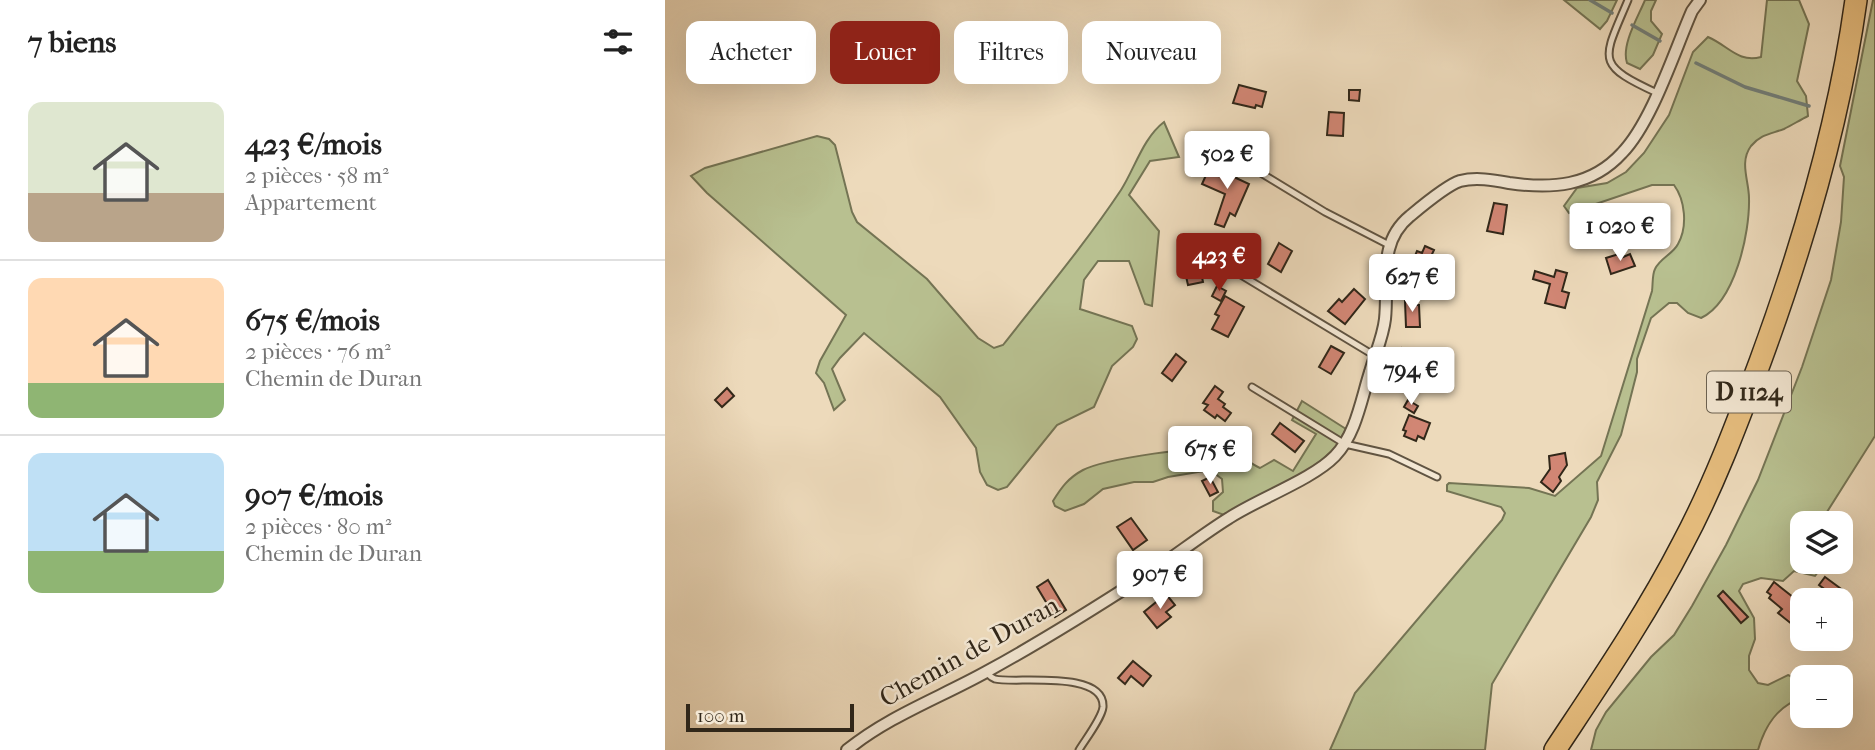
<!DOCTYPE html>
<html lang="fr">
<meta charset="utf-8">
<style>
:root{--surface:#fff;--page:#f2f2f2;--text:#222;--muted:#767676;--line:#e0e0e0;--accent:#8f2418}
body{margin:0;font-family:"IM FELL French Canon",serif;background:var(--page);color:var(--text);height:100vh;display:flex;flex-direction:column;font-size:26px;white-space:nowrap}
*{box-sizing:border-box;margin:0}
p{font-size:23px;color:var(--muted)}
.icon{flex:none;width:38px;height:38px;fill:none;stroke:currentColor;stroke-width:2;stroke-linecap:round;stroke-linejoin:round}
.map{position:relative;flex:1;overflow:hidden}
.side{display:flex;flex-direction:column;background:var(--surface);width:665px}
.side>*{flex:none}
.top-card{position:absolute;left:21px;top:21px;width:665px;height:63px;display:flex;gap:14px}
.buttons{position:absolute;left:1125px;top:511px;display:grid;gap:14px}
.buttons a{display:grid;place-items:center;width:63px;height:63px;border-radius:14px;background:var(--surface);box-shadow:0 7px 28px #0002;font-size:35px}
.scale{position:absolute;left:21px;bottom:18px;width:168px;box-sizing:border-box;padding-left:7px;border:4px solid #312719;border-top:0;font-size:19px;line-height:24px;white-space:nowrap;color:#312719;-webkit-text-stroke:5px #f3e7d3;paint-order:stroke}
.price{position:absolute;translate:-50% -60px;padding:0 16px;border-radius:7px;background:#fff;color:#222;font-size:23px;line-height:46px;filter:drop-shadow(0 2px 4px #0008)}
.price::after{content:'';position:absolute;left:50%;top:42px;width:21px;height:16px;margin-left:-10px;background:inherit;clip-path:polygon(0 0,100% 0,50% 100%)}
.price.active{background:var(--accent);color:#fff}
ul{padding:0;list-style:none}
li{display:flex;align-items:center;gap:21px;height:175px;padding:0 28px}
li+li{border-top:2px solid var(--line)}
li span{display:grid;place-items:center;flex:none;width:196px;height:140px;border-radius:14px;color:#555}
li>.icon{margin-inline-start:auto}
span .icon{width:84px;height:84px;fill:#fffc;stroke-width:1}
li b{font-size:30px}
h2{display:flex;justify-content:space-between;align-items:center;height:84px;padding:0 28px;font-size:30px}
.tag{padding:0 24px;border-radius:14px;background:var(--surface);box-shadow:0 7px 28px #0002;font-size:24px;line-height:63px}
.tag.active{background:var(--accent);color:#fff}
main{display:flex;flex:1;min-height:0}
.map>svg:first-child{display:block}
.green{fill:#b8c090;stroke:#747454;stroke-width:2}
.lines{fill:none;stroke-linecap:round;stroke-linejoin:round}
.stream{stroke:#717e79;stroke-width:3.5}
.building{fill:#d18674;stroke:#312719;stroke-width:2}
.lane-casing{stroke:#605442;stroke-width:9}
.street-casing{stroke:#605442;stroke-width:14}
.highway-casing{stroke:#312719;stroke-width:24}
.lane{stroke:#f3e7d3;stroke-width:5}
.street{stroke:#f3e7d3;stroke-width:10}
.highway{stroke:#e6bd7e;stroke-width:21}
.labels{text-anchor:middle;stroke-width:5;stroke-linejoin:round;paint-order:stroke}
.shield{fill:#f3e7d3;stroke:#6b6151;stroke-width:2}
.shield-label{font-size:24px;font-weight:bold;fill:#312719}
.street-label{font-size:26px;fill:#312719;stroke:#f3e7d3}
</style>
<main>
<section class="side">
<h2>7 biens<svg class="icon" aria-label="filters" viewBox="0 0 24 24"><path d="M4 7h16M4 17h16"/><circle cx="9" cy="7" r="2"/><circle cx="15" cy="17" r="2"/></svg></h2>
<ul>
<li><span style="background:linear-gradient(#dfe7d0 65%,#b9a48a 0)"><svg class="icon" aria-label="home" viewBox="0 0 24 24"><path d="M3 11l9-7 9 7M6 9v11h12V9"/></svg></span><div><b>423 €/mois</b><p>2 pièces · 58 m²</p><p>Appartement</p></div></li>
<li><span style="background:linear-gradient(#ffd9b3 75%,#8fb573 0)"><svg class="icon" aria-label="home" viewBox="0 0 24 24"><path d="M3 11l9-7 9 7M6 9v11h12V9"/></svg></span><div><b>675 €/mois</b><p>2 pièces · 76 m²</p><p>Chemin de Duran</p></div></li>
<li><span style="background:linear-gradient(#bfe0f5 70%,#8fb573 0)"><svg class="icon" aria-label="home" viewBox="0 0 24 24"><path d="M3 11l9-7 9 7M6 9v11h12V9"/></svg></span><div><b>907 €/mois</b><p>2 pièces · 80 m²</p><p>Chemin de Duran</p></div></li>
</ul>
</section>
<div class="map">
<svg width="1210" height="750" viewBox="0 0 1210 750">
<rect width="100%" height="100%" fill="#eddabb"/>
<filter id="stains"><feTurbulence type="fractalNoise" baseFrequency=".00286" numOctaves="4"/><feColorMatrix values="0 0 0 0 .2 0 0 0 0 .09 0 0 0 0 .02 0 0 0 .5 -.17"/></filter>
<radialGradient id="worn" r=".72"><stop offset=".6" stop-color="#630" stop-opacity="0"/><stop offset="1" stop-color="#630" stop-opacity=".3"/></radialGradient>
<g class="green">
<polygon points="899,0 952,0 942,21 935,29"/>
<path d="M 980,0 L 991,0 L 986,11 L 986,21 L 997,34 L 988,55 L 975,69 L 962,63 C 956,45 973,17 980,0 Z"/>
<path d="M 1102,0 L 1134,0 L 1144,24 L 1132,81 L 1141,96 L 1143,116 C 1135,120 1127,125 1119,129 C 1106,134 1096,134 1086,146 C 1074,162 1084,181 1084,198 C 1085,233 1070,302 1036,318 L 1023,313 L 1012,303 L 1004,303 L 986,318 L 972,359 L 972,372 L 956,435 L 932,482 L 933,500 L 926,517 L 827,684 L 820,750 L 665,750 L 690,693 L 837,520 L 840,513 L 836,507 L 782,491 L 782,485 L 784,483 L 864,488 L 890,496 L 936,456 L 987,291 C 988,284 987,275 990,269 C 995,258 1008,254 1013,244 C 1023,226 1020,200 1009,185 L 987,185 L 904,213 L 899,206 L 912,188 L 942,183 L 961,172 L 979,153 L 1004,115 L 1028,52 L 1043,37 C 1064,46 1073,63 1096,57 Z"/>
<path d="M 1208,0 L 1210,0 L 1210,436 L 1155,523 L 1138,523 L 1138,562 L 1151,562 L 1156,568 L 1150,576 L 1129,571 L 1118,581 L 1096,578 L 1078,584 L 1074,591 L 1089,618 L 1090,639 L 1084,656 L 1084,670 L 1093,683 L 1103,685 L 1123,675 C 1136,680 1137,685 1137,698 C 1112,706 1100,726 1093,750 L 926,750 L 931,730 L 941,712 L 986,657 L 1009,635 L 1027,606 L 1061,545 L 1093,480 L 1137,367 L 1166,280 L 1176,222 L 1179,177 L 1175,166 Z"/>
<path d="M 499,122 L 514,157 L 485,161 L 464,195 L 494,231 L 487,306 L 480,304 L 464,261 L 433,261 L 419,280 L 415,309 L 467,326 L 472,339 L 468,347 L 447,366 L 429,407 L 392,425 L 342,487 L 333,490 L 322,485 L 315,472 L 311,448 L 275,397 L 199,333 L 175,358 L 167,369 L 180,400 L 169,410 L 159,383 L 151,373 L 155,361 L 181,315 L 42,193 L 26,176 L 40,168 L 152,136 L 164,139 L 170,145 L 187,212 L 192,222 L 262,279 L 313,338 L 329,348 L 338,345 C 378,294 420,244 456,190 C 470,168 478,138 499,122 Z"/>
<path d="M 637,401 L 681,429 L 671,447 L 649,467 L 559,515 L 548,511 L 548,501 L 558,492 L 557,479 L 545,470 L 503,477 L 488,482 L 469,482 L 438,489 L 419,504 L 400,511 L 390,506 L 388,501 C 396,488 403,478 418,470 C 440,459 537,444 562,450 C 573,452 584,463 595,468 L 609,460 L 628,471 L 651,434 L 627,420 Z"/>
</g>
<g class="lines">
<g class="stream">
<polyline points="925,0 947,13"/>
<polyline points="967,25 995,41"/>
<polyline points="1031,63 1080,87 1144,106"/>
</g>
</g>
<g class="building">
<polygon points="574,85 601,92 597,107 591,105 590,108 568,103"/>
<polygon points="684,90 695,90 694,101 684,100"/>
<polygon points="664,112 679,113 678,136 662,135"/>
<polygon points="558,163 575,170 571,178 584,184 570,216 565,213 559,227 550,224 560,194 537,184 542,173 553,176"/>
<polygon points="829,203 842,205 838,234 822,231"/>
<polygon points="557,243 572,252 568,260 552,252"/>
<polygon points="614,243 627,251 616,272 603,264"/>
<polygon points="760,246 769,250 759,271 746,265 752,251 757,253"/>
<polygon points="531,247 538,282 523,285 515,250"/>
<polygon points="957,253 958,257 965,254 970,266 946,274 941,258"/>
<polygon points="891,270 902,273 897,291 904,293 900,308 880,303 885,284 868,279 870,271 889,277"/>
<polygon points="552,286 561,291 556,301 547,296"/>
<polygon points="689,289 700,299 680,324 663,311 674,299 677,302"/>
<polygon points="560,296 579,307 563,337 547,329 554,316 550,314"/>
<polygon points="750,300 750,305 754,305 755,327 741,327 740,301"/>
<polygon points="666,346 679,353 666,374 654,367"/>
<polygon points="737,348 747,353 743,360 751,363 743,379 725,370"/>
<polygon points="511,354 521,362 507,381 497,373"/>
<polygon points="550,386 558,392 553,399 560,404 558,407 566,413 560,421 552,415 550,418 539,410 543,405 538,403"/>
<polygon points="62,388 69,396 57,407 50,400"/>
<polygon points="743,400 753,406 749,413 739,407"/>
<polygon points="744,415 765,423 759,439 753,436 751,441 739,436 741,431 738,430"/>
<polygon points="615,423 639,441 630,452 607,434"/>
<polygon points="900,453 902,465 894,477 896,481 888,492 876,482 885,469 884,456"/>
<polygon points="545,477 553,492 545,496 537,481"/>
<polygon points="466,518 482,540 468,550 452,527"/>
<polygon points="1160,577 1183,594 1177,602 1154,585"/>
<polygon points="383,580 401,610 390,617 372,587"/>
<polygon points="1109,582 1138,605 1138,633 1113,613 1117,609 1104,598 1106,595 1102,592"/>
<polygon points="1058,591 1083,617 1076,623 1053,596"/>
<polygon points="501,594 510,605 501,612 506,617 492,628 479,612"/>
<polygon points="468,661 486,676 478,686 466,676 460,684 453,678"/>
</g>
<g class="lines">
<g class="lane-casing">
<g id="lane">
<path d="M 963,0 C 938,60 929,64 992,93"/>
<polyline points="591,170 660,212 724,245"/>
<polyline points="571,272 710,356"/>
<polyline points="587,387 680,444 724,454 772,477"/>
<path d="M 321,672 C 324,675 325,677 330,679 C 348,684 440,669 438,707 C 437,718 420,740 414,750"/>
</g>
</g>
<g class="street-casing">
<path id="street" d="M 182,750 C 224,716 274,698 321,672 C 374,643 427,610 478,577 C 508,558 535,536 564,518 C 593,499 648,479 670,456 C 691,434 696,400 705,372 C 710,354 718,337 720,319 C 724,281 712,243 745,216 C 757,206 782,185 795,181 C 811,177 828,180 844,183 C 886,189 926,187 957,153 C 987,122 1009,52 1027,11 L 1035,0"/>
</g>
<g class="highway-casing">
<path id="highway" d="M 890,750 C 935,682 981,615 1018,543 C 1049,485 1072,423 1095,362 C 1138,245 1174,124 1191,0"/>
</g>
<use href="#lane" class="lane"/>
<use href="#street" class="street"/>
<use href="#highway" class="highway"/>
</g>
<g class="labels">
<rect class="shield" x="1042" y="371.5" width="84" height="41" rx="5"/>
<g class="shield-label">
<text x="1084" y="400">D 1124</text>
</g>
<g class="street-label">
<text transform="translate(304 651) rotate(-29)" y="9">Chemin de Duran</text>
</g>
</g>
<rect width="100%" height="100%" filter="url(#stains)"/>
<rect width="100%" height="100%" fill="url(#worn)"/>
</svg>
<div class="buttons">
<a><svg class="icon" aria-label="layers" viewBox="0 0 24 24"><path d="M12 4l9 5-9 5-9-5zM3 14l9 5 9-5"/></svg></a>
<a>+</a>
<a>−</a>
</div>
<div class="scale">100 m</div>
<b class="price" style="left:562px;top:191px">502 €</b>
<b class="price" style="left:955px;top:263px">1 020 €</b>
<b class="price active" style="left:554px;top:293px">423 €</b>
<b class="price" style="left:747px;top:314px">627 €</b>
<b class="price" style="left:746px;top:407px">794 €</b>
<b class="price" style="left:545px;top:486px">675 €</b>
<b class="price" style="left:495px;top:611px">907 €</b>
<div class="top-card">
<a class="tag">Acheter</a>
<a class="tag active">Louer</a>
<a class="tag">Filtres</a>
<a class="tag">Nouveau</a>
</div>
</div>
</main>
